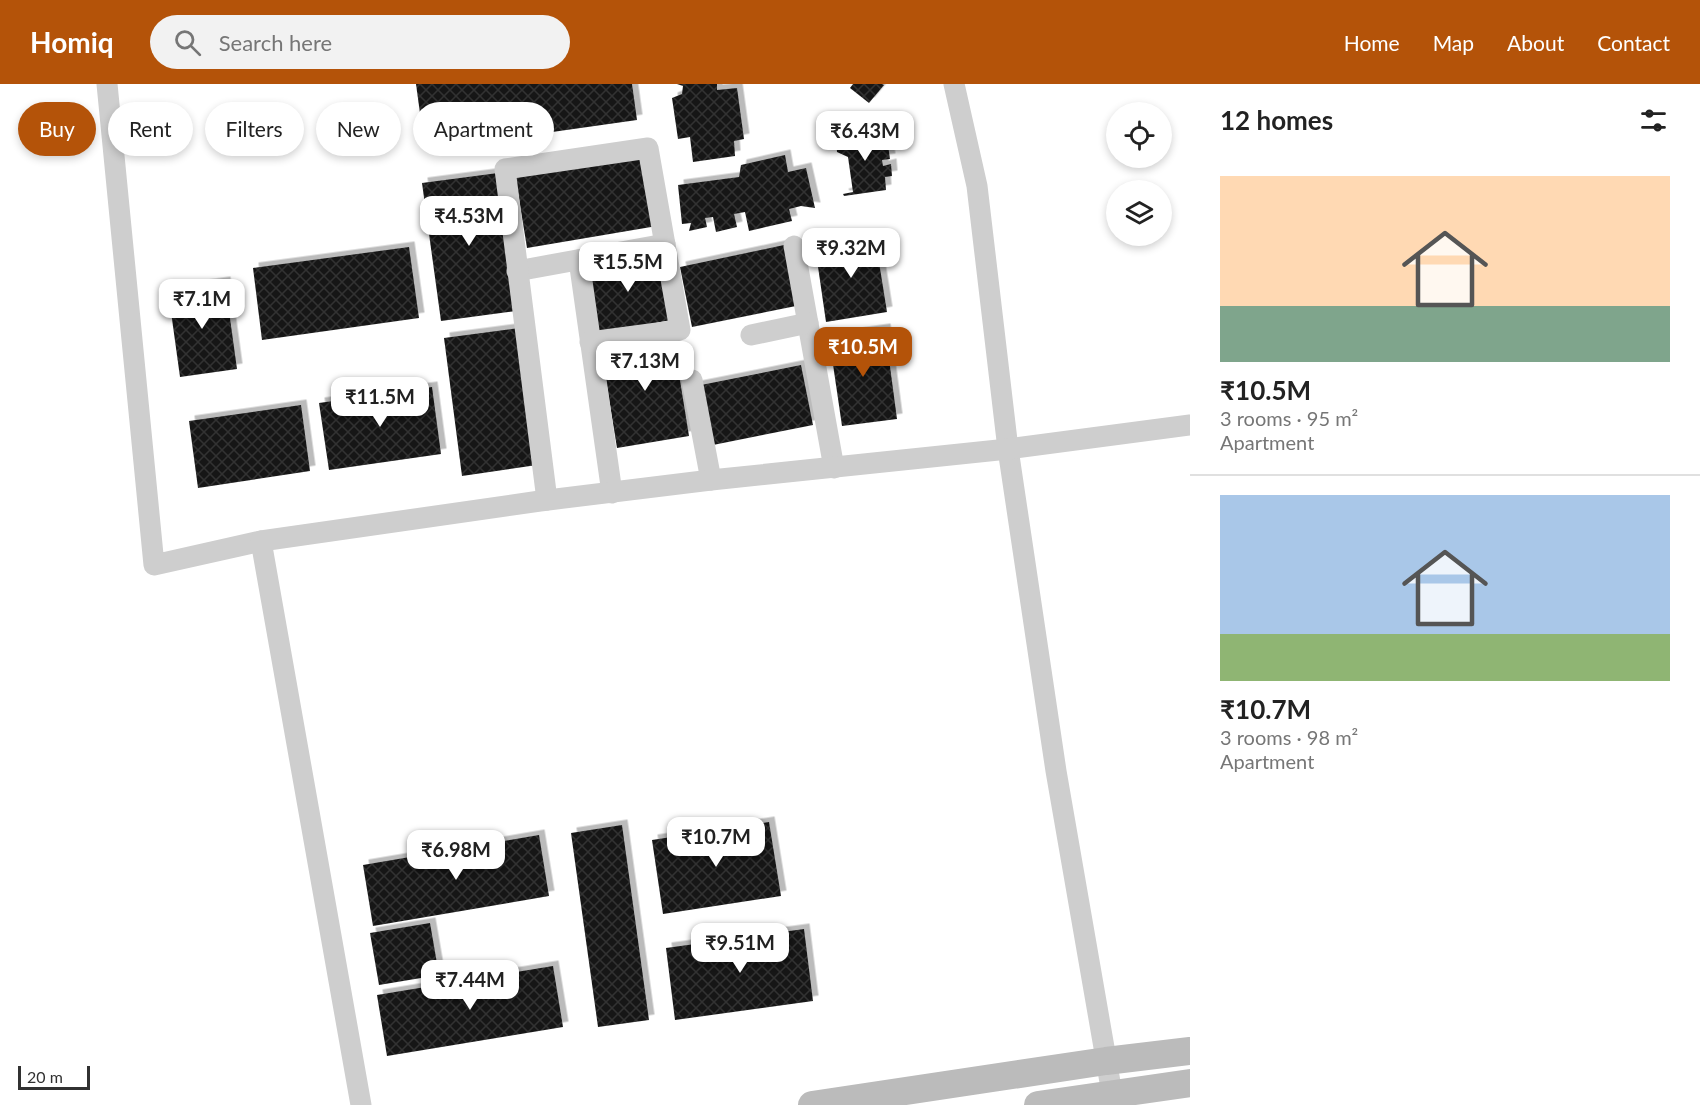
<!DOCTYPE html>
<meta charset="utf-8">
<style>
:root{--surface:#fff;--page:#f2f2f2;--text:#222;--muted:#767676;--line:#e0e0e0;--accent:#b45309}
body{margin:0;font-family:Lato,sans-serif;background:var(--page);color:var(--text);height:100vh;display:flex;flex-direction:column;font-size:22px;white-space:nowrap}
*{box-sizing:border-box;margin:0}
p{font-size:20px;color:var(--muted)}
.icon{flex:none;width:33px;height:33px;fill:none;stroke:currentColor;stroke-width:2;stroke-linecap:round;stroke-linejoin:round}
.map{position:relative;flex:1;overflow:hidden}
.details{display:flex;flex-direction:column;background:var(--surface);width:510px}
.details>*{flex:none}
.top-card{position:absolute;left:18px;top:18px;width:570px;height:54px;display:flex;gap:12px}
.buttons{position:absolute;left:1106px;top:18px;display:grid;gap:12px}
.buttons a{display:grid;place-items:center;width:66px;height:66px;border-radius:50%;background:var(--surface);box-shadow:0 3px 9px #0003;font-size:30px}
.scale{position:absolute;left:18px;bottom:15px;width:72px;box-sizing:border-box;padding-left:6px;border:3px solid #313131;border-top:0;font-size:16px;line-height:21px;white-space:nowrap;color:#313131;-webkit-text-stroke:4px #fff;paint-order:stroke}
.price{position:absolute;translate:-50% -51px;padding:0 14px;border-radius:12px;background:#fff;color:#222;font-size:20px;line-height:39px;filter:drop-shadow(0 2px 3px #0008)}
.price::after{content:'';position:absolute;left:50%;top:36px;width:18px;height:14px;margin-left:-9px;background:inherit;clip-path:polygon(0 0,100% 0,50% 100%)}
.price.current{background:var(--accent);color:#fff}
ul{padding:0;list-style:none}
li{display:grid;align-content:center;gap:12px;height:318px;padding:0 30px}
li+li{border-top:2px solid var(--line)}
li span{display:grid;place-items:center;height:186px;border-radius:0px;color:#555}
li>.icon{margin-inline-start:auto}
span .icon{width:108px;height:108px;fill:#fffc;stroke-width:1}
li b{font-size:26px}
h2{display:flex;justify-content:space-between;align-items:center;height:72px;padding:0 30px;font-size:26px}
.tag{padding:0 21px;border-radius:27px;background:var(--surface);box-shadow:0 3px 9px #0003;font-size:21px;line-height:54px}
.tag.current{background:var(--accent);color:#fff}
header{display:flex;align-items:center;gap:36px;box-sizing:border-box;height:84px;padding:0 30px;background:var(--accent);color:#fff}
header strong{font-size:28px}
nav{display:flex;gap:33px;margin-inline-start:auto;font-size:21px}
.search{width:420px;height:54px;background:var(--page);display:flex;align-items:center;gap:15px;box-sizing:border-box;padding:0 21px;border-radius:33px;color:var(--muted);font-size:22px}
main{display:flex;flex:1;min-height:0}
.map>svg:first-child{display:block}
.building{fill:url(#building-cross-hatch);filter:url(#shadow)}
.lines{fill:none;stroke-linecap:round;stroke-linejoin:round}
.street{stroke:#cecece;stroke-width:21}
.secondary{stroke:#bbb;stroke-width:28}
</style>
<header>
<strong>Homiq</strong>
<div class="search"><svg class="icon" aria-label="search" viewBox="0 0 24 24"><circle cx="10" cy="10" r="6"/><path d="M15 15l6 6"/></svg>Search here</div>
<nav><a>Home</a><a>Map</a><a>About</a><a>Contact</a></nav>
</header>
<main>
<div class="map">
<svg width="1190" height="1021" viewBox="0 0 1190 1021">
<defs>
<pattern id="building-cross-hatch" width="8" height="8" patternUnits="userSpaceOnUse" patternTransform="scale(1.5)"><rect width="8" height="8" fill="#181818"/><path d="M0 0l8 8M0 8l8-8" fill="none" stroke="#313131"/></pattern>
<filter id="shadow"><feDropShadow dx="5.5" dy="-5.5" stdDeviation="0" flood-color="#0004"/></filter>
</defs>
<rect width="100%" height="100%" fill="#fff"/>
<g class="building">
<polygon points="416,0 632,0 637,36 425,66"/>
<polygon points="677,0 717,0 717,6 737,4 744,55 734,57 735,72 693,78 690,53 678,55 672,14 682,10 683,2"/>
<polygon points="853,0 882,0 884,1 869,19 850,4"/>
<polygon points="880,48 881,63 888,61 890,75 882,76 883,82 891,80 892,92 885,93 886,106 844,112 843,110 853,108 848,73 837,68 836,52"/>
<polygon points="645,63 657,142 527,164 514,84"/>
<polygon points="785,71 788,88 806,84 815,124 801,122 789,125 792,137 749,147 745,128 734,130 737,143 716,148 713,133 705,134 707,143 689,147 691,139 682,140 678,101 739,93 741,81"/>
<polygon points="498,89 516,227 441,237 422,99"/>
<polygon points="875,153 887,228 826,238 815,162"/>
<polygon points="784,161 796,222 692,243 680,183"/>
<polygon points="409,163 419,234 262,256 253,184"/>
<polygon points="658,167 671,236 599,250 586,181"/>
<polygon points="225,198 237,285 180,293 168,206"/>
<polygon points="519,244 537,381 462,392 444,254"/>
<polygon points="885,245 897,335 842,342 829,253"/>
<polygon points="673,253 689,352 617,364 601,265"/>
<polygon points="801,281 813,341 708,362 696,302"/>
<polygon points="432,303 441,370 329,386 319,319"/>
<polygon points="301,321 310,387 198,404 189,337"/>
<polygon points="769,738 781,812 663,830 652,756"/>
<polygon points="622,741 649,936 598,943 571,749"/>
<polygon points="539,751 549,812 373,842 363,781"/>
<polygon points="430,839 439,891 379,901 370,849"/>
<polygon points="804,845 813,917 675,936 666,864"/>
<polygon points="553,882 563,943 387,972 377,911"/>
</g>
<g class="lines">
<g class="street">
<polyline points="107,0 154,481 261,457"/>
<polyline points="954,0 977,102 1008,365 1056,687 1114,1021"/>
<polyline points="794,162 834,384"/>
<polyline points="579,176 612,409"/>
<polyline points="517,187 665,160"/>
<polyline points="751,251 808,239"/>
<polyline points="692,296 711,396"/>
<polyline points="547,416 505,85 648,64 680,246 590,258"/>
<polyline points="361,1021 261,457 540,417 711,396 1008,365 1190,341"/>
</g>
<g class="secondary">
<polyline points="812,1021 1106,977 1190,967"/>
<polyline points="1038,1021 1190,999"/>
</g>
</g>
</svg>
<div class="buttons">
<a><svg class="icon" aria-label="locate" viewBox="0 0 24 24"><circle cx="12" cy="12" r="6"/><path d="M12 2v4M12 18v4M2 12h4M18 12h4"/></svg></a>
<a><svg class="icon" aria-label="layers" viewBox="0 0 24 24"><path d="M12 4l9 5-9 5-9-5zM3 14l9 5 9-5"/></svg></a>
</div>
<div class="scale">20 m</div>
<b class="price" style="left:865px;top:78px">₹6.43M</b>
<b class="price" style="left:469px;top:163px">₹4.53M</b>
<b class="price" style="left:851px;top:195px">₹9.32M</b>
<b class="price" style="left:628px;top:209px">₹15.5M</b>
<b class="price" style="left:202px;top:246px">₹7.1M</b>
<b class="price current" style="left:863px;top:294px">₹10.5M</b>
<b class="price" style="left:645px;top:308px">₹7.13M</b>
<b class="price" style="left:380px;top:344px">₹11.5M</b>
<b class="price" style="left:716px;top:784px">₹10.7M</b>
<b class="price" style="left:456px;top:797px">₹6.98M</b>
<b class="price" style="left:740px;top:890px">₹9.51M</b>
<b class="price" style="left:470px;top:927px">₹7.44M</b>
<div class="top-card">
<a class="tag current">Buy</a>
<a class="tag">Rent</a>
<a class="tag">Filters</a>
<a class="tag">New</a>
<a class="tag">Apartment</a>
</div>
</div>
<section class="details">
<h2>12 homes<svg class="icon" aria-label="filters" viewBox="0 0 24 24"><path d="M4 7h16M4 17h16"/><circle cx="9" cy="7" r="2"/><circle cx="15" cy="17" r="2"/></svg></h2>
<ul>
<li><span style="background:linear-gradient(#ffd9b3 70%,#7fa58c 0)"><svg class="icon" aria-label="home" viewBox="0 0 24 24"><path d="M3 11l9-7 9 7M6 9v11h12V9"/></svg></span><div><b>₹10.5M</b><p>3 rooms · 95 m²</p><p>Apartment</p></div></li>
<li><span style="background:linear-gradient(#a9c7e8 75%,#8fb573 0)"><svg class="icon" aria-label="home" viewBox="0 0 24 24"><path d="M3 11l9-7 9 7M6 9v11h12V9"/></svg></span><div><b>₹10.7M</b><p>3 rooms · 98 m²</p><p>Apartment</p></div></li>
</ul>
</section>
</main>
